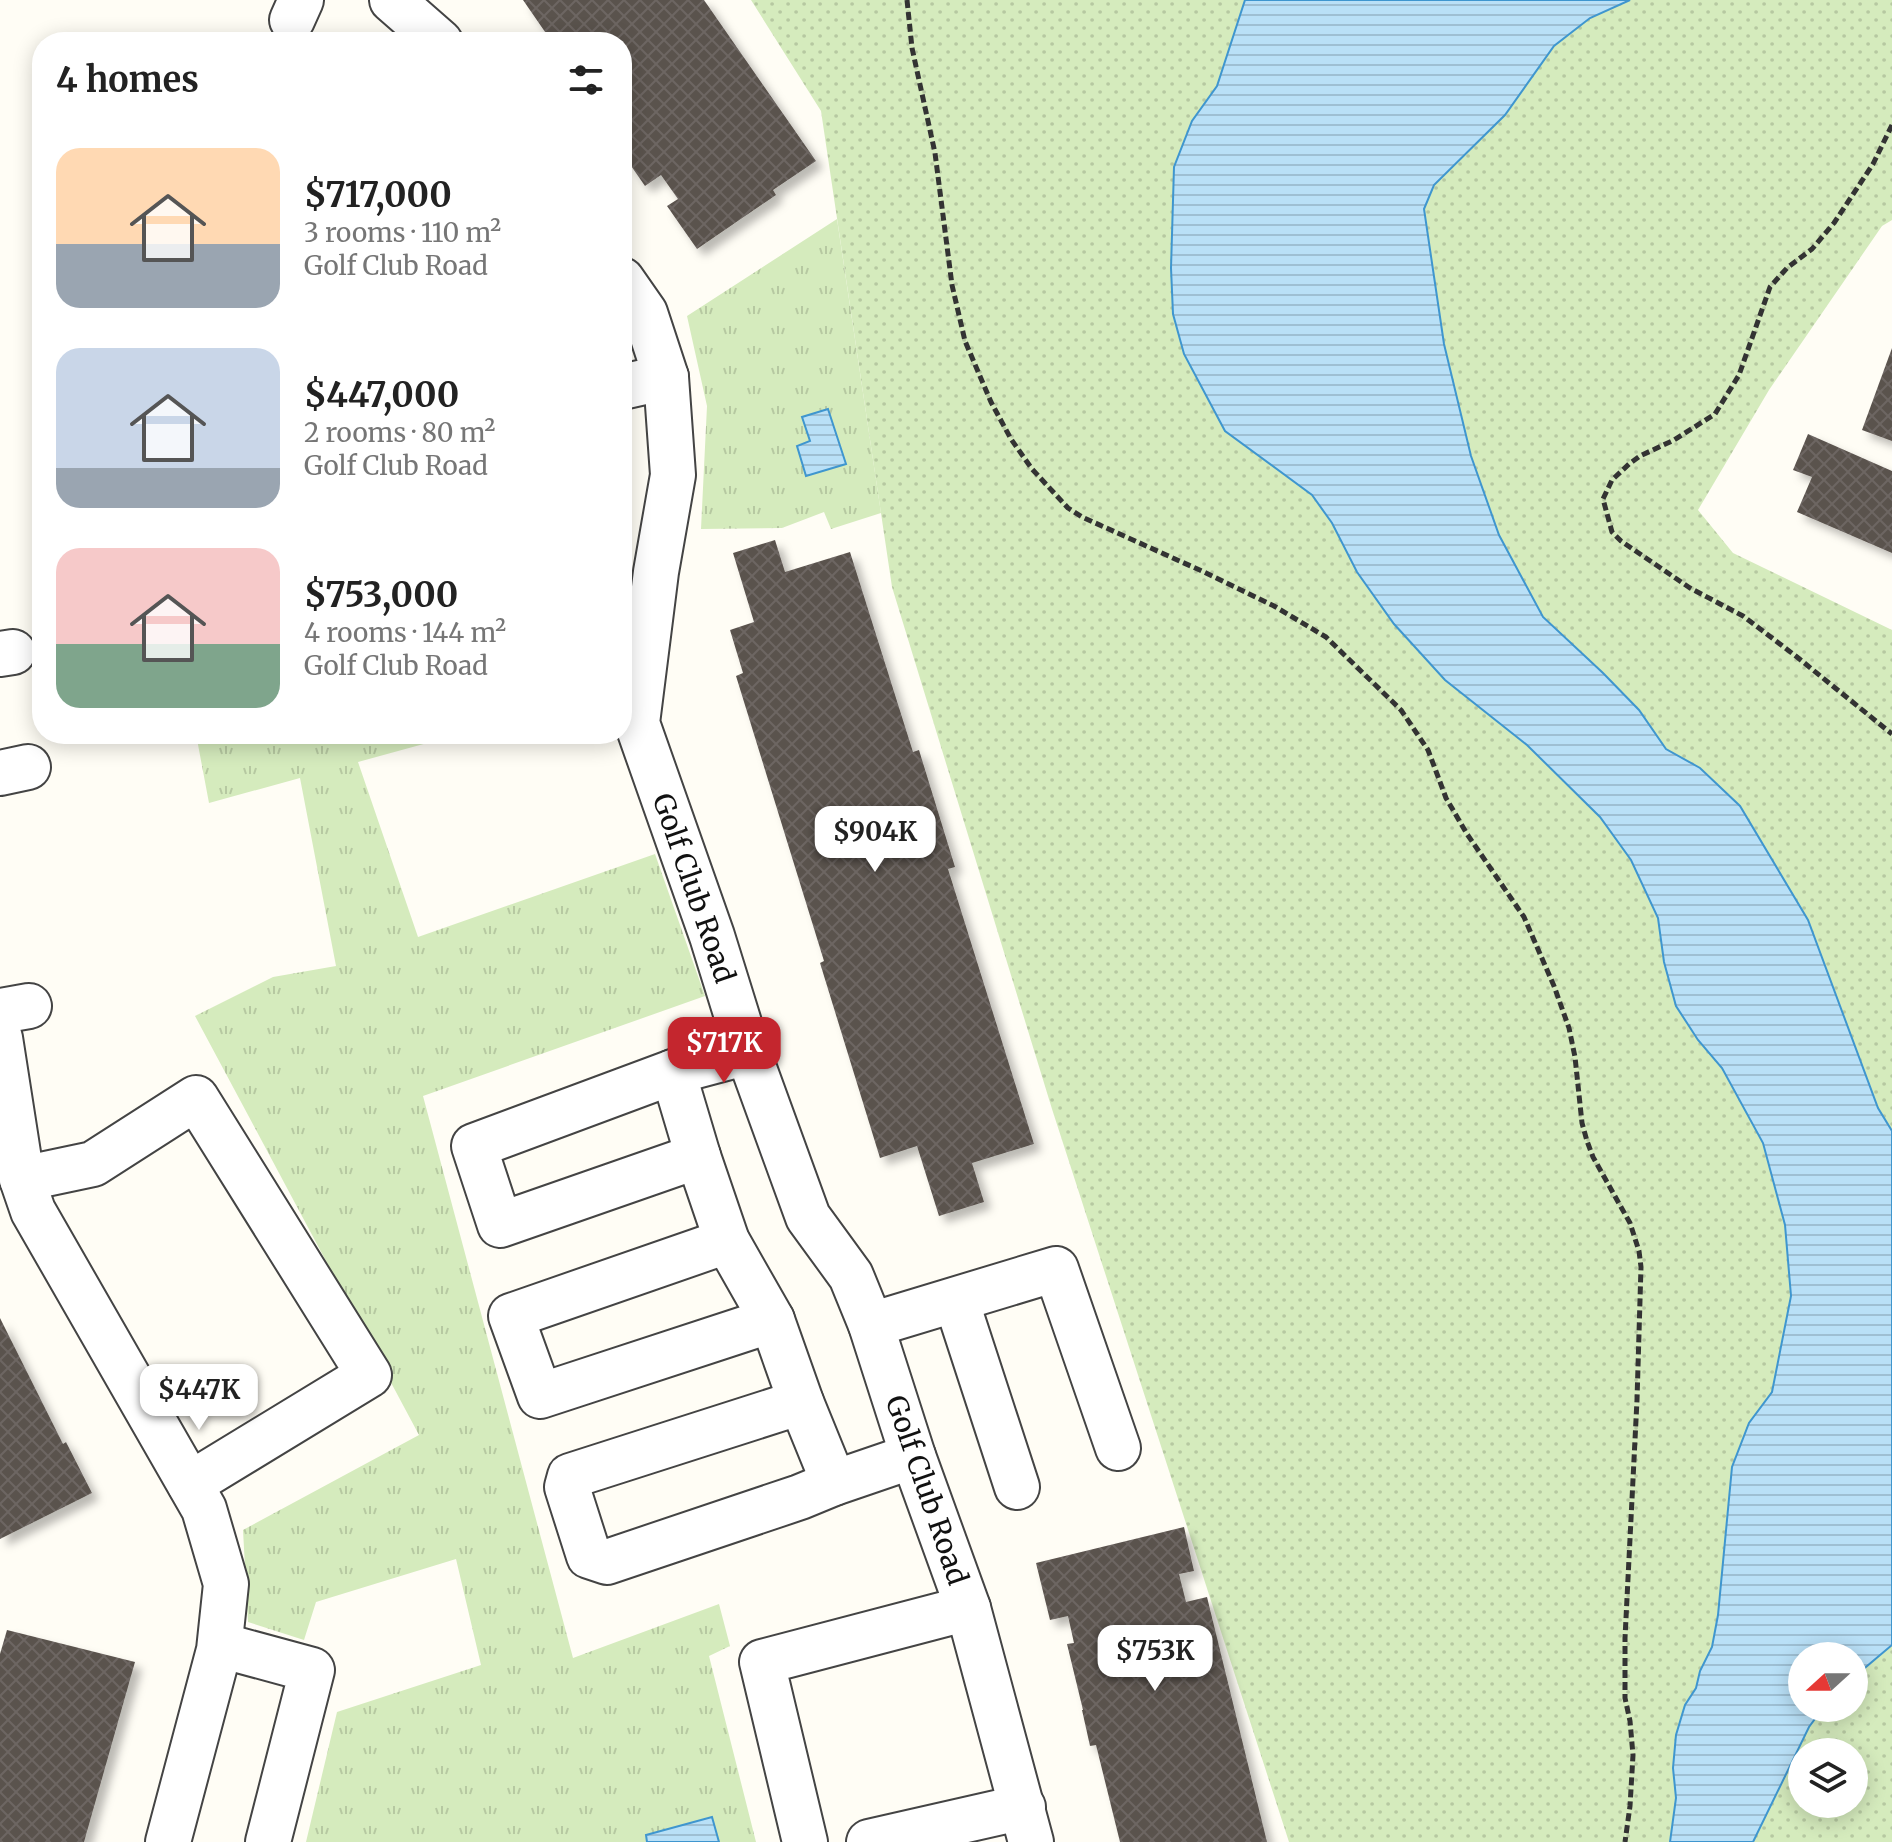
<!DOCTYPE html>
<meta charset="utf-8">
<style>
:root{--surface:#fff;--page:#f2f2f2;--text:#222;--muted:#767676;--accent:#c4262e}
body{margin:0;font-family:Merriweather,serif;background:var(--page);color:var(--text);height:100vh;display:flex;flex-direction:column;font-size:30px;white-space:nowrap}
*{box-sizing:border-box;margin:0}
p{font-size:26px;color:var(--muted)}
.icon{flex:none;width:44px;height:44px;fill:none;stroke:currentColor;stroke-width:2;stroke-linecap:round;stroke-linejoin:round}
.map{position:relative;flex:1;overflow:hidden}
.panel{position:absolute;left:32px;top:32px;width:600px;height:712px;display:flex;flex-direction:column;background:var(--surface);border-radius:32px;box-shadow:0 4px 20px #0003}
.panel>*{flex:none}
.needle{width:52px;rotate:249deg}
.tools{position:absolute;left:1788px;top:1642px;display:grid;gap:16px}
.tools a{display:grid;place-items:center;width:80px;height:80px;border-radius:50%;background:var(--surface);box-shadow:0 4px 20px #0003;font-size:40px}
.price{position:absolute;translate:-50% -68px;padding:0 18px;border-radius:16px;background:#fff;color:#222;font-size:26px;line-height:52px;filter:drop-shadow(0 2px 4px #0008)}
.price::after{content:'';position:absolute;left:50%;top:48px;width:24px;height:18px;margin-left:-12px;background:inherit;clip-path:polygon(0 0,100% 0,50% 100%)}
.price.current{background:var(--accent);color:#fff}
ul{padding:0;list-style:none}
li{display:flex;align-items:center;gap:24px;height:200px;padding:0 24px}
li span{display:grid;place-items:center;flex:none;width:224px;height:160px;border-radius:24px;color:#555}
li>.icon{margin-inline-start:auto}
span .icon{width:96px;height:96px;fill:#fffc;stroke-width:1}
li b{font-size:34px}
h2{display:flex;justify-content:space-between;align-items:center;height:96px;padding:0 24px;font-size:34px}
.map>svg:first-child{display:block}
.grass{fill:url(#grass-dots);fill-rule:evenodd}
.park{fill:url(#park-tufts)}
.water{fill:url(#water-rules);stroke:#3f96cf;stroke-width:2}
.building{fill:url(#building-cross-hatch);filter:url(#shadow)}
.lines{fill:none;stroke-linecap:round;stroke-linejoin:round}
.minor-casing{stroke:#444;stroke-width:48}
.path{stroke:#333;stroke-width:5;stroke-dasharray:8 4;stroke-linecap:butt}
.minor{stroke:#fff;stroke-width:44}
.labels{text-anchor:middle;stroke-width:8;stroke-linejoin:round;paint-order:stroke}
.street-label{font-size:28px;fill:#111;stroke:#fff}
</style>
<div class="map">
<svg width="1892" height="1842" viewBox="0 0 1892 1842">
<defs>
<pattern id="grass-dots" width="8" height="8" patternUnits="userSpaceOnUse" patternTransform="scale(2)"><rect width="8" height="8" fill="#d5ebbd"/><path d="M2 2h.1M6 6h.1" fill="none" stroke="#b6c8a1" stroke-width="1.8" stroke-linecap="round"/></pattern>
<pattern id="park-tufts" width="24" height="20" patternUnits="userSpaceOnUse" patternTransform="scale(2)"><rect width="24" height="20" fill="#d5ebbd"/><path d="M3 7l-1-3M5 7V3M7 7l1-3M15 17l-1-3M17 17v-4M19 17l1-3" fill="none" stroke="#b6c8a1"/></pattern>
<pattern id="water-rules" width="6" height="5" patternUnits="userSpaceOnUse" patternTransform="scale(2)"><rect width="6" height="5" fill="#b9e0f7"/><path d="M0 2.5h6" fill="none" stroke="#9ebfd3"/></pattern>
<pattern id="building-cross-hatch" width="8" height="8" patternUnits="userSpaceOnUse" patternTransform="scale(2)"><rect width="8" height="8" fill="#5a524d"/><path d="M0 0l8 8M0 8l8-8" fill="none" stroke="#6d6662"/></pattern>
<filter id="shadow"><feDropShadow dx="7" dy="7" stdDeviation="4" flood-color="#0004"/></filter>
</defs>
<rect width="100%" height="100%" fill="#fffdf5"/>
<path class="grass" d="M 751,0 L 1892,0 L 1892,220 L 1882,226 L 1769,390 L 1698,510 L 1733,553 L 1892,630 L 1892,1842 L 1289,1842 L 1052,1109 L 892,587 L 821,111 ZM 1802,1656 L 1854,1656 L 1854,1708 L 1802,1708 ZM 1802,1752 L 1854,1752 L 1854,1804 L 1802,1804 Z"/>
<g class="park">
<polygon points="837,219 881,513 831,529 824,512 782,528 701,529 707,406 687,316"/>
<polygon points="196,734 460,734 358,762 418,937 655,854 705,996 423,1096 573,1658 719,1604 730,1646 709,1656 756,1842 306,1842 337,1712 481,1665 456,1559 316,1602 304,1640 248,1622 243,1530 419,1435 195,1016 273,977 336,966 300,778 209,803"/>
</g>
<g class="water">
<polygon points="1245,0 1630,0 1590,18 1554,46 1505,115 1434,185 1424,209 1444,344 1471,456 1499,535 1543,617 1603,673 1639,710 1666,749 1700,768 1740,806 1808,920 1878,1108 1892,1131 1892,1645 1854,1677 1854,1656 1802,1656 1802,1708 1823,1708 1809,1727 1753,1842 1670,1842 1676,1798 1673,1768 1676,1735 1685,1705 1696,1688 1700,1671 1712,1647 1718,1615 1732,1467 1749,1423 1772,1392 1791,1296 1785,1225 1763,1143 1722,1068 1698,1040 1676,1006 1664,962 1658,918 1631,860 1600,817 1527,745 1445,680 1394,624 1357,572 1332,523 1312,495 1225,431 1184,354 1173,314 1171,268 1174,167 1192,121 1217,86"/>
<polygon points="828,409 846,464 806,476 797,446 810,441 802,417"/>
<polygon points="712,1817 719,1842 647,1842 646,1835"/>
</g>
<g class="building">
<polygon points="523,0 704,0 816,161 773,190 776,195 697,249 667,206 678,199 661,175 645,186 627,160 630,158 622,147 622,42 552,42"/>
<polygon points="1892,348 1892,441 1862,430"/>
<polygon points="1808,434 1892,471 1892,553 1797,512 1812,477 1793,470"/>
<polygon points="775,540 785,572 850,552 913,752 919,750 955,867 948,869 1034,1144 972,1163 984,1202 939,1216 917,1146 880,1158 820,963 824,961 736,676 743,673 730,630 754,622 733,553"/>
<polygon points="0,1318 63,1444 66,1442 92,1493 0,1539"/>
<polygon points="1184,1527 1194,1571 1179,1574 1186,1602 1207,1597 1267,1842 1120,1842 1096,1745 1090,1746 1082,1710 1083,1710 1067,1644 1074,1643 1068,1616 1050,1620 1036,1563"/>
<polygon points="7,1630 135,1662 84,1842 0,1842 0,1654"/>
</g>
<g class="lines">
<g class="minor-casing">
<g id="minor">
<polyline points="392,0 440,42"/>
<polyline points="292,20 301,0"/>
<polyline points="622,280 645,313 666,377 673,475 656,572 637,723 712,936 748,1052 808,1217 851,1276 871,1325 913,1456 968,1608 1031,1842"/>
<polyline points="622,387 666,377"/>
<polyline points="0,654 13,652"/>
<polyline points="0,773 28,767"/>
<polyline points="0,1011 29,1006"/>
<polyline points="0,1038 22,1179 33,1211 204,1509 226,1584 219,1650 168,1842"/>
<polyline points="673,1072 698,1156 727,1241 772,1320 801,1402 834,1483"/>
<polyline points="698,1156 500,1225 474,1146 673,1072 748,1052"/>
<polyline points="22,1179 93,1164 196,1098 369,1375 190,1484"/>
<polyline points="727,1241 511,1316 540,1396 772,1320"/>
<polyline points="956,1300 1017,1487"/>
<polyline points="871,1325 1056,1269 1118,1448"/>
<polyline points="801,1402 570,1476 567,1487 589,1556 607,1562 800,1497 834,1483 913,1456"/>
<polyline points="220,1645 312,1670 268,1842"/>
<polyline points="805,1842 762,1662 968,1608"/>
<polyline points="869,1842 1023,1807"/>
</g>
</g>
<g class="path">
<polyline points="907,0 912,48 935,153 952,285 965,341 991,402 1011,439 1032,469 1068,508 1082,517 1204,572 1274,606 1326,637 1401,710 1428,750 1446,798 1467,834 1524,917 1554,986 1569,1028 1575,1057 1582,1123 1587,1141 1593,1157 1630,1223 1639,1251 1641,1267 1637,1400 1625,1638 1625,1698 1630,1721 1633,1755 1630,1806 1625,1842"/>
<polyline points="1892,125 1873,164 1834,223 1812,249 1787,268 1770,287 1739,375 1715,414 1674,440 1640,456 1629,464 1612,480 1603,499 1612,532 1621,541 1690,588 1743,616 1797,657 1892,734"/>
</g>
<use href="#minor" class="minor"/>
</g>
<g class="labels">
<g class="street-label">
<text transform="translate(694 888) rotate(71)" y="10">Golf Club Road</text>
<text transform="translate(927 1490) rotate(71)" y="10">Golf Club Road</text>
</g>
</g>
</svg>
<div class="tools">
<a><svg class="needle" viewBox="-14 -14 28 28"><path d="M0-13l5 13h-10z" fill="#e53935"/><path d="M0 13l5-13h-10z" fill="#767676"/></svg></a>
<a><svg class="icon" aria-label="layers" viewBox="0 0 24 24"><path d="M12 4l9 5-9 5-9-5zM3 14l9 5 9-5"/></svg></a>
</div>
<b class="price" style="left:875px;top:874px">$904K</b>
<b class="price current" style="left:724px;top:1085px">$717K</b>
<b class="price" style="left:199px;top:1432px">$447K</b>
<b class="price" style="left:1155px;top:1693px">$753K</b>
<section class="panel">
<h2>4 homes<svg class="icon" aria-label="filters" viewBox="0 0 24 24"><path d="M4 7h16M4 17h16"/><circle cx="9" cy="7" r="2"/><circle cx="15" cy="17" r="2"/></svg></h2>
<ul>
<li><span style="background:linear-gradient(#ffd9b3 60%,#9aa5b1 0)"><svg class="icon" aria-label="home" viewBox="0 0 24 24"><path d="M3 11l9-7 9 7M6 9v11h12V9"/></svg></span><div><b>$717,000</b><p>3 rooms · 110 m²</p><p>Golf Club Road</p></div></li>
<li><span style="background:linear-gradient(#c9d6e8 75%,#9aa5b1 0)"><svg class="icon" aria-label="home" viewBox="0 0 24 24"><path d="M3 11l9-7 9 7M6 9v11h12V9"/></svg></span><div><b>$447,000</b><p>2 rooms · 80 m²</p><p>Golf Club Road</p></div></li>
<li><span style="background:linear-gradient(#f6c9c9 60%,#7fa58c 0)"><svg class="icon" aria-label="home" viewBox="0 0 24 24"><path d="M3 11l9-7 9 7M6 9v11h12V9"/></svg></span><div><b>$753,000</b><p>4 rooms · 144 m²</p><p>Golf Club Road</p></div></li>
</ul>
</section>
</div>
